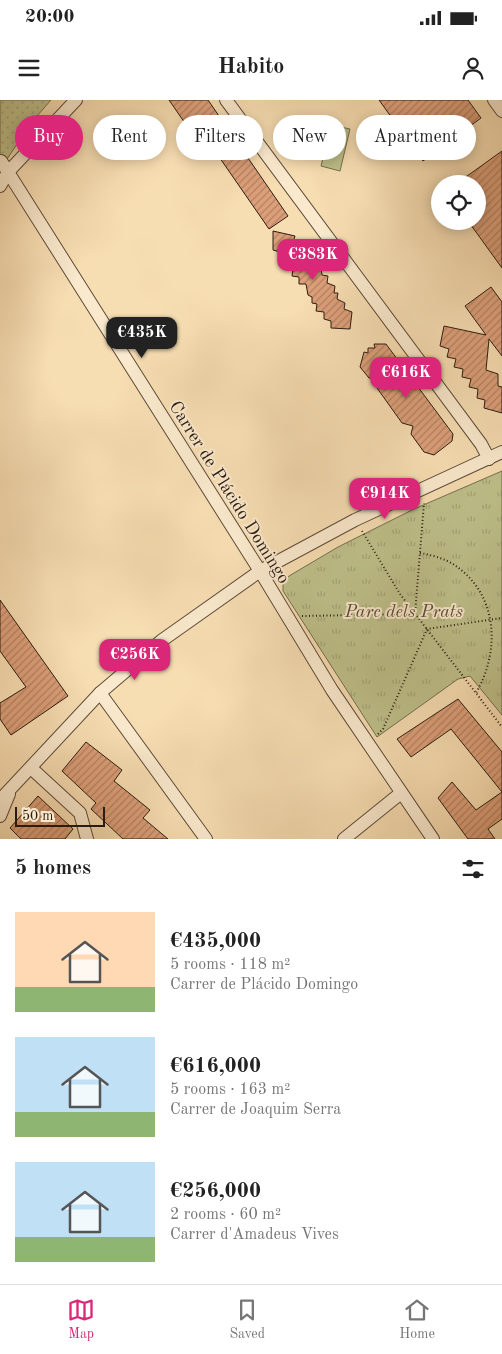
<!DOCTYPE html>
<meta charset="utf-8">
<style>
:root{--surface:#fff;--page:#f6f6f6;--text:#222;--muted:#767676;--line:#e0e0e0;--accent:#db2777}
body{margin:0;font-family:"Old Standard TT",serif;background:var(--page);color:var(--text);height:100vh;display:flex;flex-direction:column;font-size:19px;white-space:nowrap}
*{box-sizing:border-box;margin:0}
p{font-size:16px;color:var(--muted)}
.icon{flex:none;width:28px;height:28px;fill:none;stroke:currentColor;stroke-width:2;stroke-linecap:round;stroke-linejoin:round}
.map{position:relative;height:739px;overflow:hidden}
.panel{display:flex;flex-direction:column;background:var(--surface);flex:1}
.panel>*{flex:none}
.hud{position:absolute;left:15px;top:15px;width:472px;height:45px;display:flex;gap:10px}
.tools{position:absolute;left:431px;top:75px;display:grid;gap:10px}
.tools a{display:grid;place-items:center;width:55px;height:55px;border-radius:50%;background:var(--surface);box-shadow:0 2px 12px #0003;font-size:25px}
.scale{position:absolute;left:15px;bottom:12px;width:90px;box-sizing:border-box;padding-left:5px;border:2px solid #2b1c12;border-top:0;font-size:14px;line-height:18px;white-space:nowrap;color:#2b1c12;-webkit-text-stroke:4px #fae9cd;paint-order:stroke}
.price{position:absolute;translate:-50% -42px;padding:0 11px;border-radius:10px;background:var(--accent);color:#fff;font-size:16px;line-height:32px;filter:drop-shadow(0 1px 2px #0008)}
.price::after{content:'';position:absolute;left:50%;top:30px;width:15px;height:11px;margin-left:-8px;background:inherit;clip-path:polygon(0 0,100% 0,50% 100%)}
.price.on{background:#222;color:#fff}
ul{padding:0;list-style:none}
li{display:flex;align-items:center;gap:15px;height:125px;padding:0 15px}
li span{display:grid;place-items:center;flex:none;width:140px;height:100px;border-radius:0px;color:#555}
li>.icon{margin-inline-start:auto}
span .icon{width:60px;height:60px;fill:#fffc;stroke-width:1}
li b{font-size:21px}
h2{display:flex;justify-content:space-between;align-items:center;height:60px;padding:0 15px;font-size:21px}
.tag{padding:0 18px;border-radius:22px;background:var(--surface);box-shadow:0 2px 12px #0003;font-size:18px;line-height:45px}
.tag.on{background:var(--accent);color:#fff}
.status{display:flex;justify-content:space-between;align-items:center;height:35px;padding:0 25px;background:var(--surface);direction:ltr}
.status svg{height:14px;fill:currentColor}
header{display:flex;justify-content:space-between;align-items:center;height:65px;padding:0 15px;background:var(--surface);font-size:22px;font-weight:700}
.menu{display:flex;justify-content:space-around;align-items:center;height:70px;border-top:1px solid var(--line);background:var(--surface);font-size:14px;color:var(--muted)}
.menu a{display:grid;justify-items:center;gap:2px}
.menu .on{color:var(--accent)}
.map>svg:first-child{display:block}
.grass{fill:url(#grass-dots);stroke:#746e4e}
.park{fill:url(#park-tufts);stroke:#746e4e}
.garden{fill:#bec08b;stroke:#746e4e}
.building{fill:url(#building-hatch);stroke:#2b1c12}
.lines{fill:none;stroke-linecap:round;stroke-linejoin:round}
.minor-casing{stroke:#5e4c3a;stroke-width:14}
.path{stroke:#2b1c12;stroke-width:2;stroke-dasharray:1 2.5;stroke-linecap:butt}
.minor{stroke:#fae9cd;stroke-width:12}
.labels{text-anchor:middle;stroke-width:4;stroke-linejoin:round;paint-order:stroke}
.street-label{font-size:18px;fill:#2b1c12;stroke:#fae9cd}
.park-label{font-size:18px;font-style:italic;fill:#574d36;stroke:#fae9cd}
</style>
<div class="status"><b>20:00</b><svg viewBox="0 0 49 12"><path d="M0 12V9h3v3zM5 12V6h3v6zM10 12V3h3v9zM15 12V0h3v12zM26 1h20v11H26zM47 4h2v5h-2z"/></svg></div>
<header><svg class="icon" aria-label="menu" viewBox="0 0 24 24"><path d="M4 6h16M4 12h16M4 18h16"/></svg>Habito<svg class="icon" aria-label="person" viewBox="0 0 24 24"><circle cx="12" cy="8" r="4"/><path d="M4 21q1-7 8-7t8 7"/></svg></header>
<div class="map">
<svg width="502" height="739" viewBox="0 0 502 739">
<defs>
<pattern id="grass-dots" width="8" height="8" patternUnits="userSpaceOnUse" patternTransform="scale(1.25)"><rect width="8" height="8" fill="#bec08b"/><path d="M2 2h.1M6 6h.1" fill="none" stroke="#a3a477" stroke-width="1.8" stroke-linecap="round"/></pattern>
<pattern id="park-tufts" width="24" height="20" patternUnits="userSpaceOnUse" patternTransform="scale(1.25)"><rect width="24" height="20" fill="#bec08b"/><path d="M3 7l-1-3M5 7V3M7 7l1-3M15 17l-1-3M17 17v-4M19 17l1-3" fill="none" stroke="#a3a477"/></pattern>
<pattern id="building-hatch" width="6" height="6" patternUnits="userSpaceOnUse" patternTransform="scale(1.25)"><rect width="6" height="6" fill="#dc9f79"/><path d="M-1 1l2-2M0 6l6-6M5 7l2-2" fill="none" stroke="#b38162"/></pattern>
</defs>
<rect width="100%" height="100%" fill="#f7ddb2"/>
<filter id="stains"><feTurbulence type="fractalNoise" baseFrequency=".004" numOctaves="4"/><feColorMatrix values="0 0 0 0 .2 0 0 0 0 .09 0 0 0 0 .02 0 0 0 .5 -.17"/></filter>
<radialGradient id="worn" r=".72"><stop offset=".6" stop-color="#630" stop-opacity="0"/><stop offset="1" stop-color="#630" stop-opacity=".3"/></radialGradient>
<polygon class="grass" points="0,0 51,0 30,24 0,70"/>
<polygon class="park" points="502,371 502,615 470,576 458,579 377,637 283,491 283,481 289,476 338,447 414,409"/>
<polygon class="garden" points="331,25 350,29 340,71 321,66"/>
<g class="building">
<polygon points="169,0 208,0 288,116 269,129 215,51 207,55"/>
<polygon points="379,0 468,0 481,18 423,61"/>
<polygon points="502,51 502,168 468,121 478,121 478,84 456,84"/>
<polygon points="273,131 295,136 293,142 303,144 301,150 309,152 308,155 315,160 315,165 321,168 322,175 328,176 327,183 335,186 334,193 338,193 337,199 345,203 344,209 352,212 350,229 331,228 331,221 324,219 324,212 316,211 317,204 312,203 312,197 308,195 306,184 299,184 299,177 292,176 293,168 286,168 288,160 280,160 280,152 273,150"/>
<polygon points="491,187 502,202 502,256 489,239 486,270 498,274 498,286 502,287 502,313 484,308 485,300 477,298 478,289 469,287 471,279 462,277 463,269 454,267 456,259 447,257 449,249 440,246 444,226 486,235 465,206"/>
<polygon points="374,244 386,244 453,334 452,341 434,355 424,352 411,334 413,326 402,323 377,288 380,280 369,278 360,267 364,252 368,253 368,248 375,248"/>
<polygon points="0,500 68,596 11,635 0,619 0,603 26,587 0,551"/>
<polygon points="458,599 502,652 502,719 488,729 495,739 468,739 438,698 452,682 476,710 502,692 451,629 411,657 397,639"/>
<polygon points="86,642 122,670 114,681 150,710 143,718 168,739 123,739 91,709 96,703 62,671"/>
<polygon points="38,696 73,729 65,739 21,739 10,728"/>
</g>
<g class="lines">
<g class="minor-casing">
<g id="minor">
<polyline points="226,0 481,344 489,359"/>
<polyline points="494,0 502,11"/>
<polyline points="1,61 260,471 332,590 433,739"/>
<polyline points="0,86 8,72 76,0"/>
<polyline points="100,593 206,739"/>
<polyline points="31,668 80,713 87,739"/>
<polyline points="0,700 100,593 161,541 260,471 355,420 502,352"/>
<polyline points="0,716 9,694"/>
<polyline points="344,739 401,693"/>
</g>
</g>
<g class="path">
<polyline points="362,431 400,494 502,627"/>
<path d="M 420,453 C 431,455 443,458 453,464 C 498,493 501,550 476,593"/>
<polyline points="302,516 415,514 424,403"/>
<polyline points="378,634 383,629 427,529 502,518"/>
</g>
<use href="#minor" class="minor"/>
</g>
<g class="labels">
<g class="street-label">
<text transform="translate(230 392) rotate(58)" y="6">Carrer de Plácido Domingo</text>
</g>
<g class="park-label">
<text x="404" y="517">Parc dels Prats</text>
</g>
</g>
<rect width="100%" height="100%" filter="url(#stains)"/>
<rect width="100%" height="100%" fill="url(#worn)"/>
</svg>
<div class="tools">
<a><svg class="icon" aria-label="locate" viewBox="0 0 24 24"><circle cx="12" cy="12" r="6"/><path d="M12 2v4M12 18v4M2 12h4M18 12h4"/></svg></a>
</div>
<div class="scale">50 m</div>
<b class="price" style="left:313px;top:181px">€383K</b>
<b class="price on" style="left:142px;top:259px">€435K</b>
<b class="price" style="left:406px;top:299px">€616K</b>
<b class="price" style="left:385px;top:420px">€914K</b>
<b class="price" style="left:135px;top:581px">€256K</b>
<div class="hud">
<a class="tag on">Buy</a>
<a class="tag">Rent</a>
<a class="tag">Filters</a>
<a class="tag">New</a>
<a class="tag">Apartment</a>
</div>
</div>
<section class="panel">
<h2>5 homes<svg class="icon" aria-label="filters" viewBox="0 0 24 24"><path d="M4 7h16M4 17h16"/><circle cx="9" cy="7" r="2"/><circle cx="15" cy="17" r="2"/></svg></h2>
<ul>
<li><span style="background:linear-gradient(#ffd9b3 75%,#8fb573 0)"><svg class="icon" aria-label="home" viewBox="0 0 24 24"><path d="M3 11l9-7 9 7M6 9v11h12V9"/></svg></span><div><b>€435,000</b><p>5 rooms · 118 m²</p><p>Carrer de Plácido Domingo</p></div></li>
<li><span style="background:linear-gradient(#bfe0f5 75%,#8fb573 0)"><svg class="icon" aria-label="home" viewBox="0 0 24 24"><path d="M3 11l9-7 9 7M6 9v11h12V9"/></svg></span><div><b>€616,000</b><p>5 rooms · 163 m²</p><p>Carrer de Joaquim Serra</p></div></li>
<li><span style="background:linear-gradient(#bfe0f5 75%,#8fb573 0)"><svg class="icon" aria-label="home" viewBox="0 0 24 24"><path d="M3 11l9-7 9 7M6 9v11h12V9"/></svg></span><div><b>€256,000</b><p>2 rooms · 60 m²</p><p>Carrer d'Amadeus Vives</p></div></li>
</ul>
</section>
<nav class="menu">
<a class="on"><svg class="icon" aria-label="map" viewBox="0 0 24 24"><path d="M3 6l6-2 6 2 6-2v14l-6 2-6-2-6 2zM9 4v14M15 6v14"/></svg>Map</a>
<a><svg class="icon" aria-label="saved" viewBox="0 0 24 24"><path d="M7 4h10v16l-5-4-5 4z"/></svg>Saved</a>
<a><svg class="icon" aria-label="home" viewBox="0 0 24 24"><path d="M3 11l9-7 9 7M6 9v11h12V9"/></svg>Home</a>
</nav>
